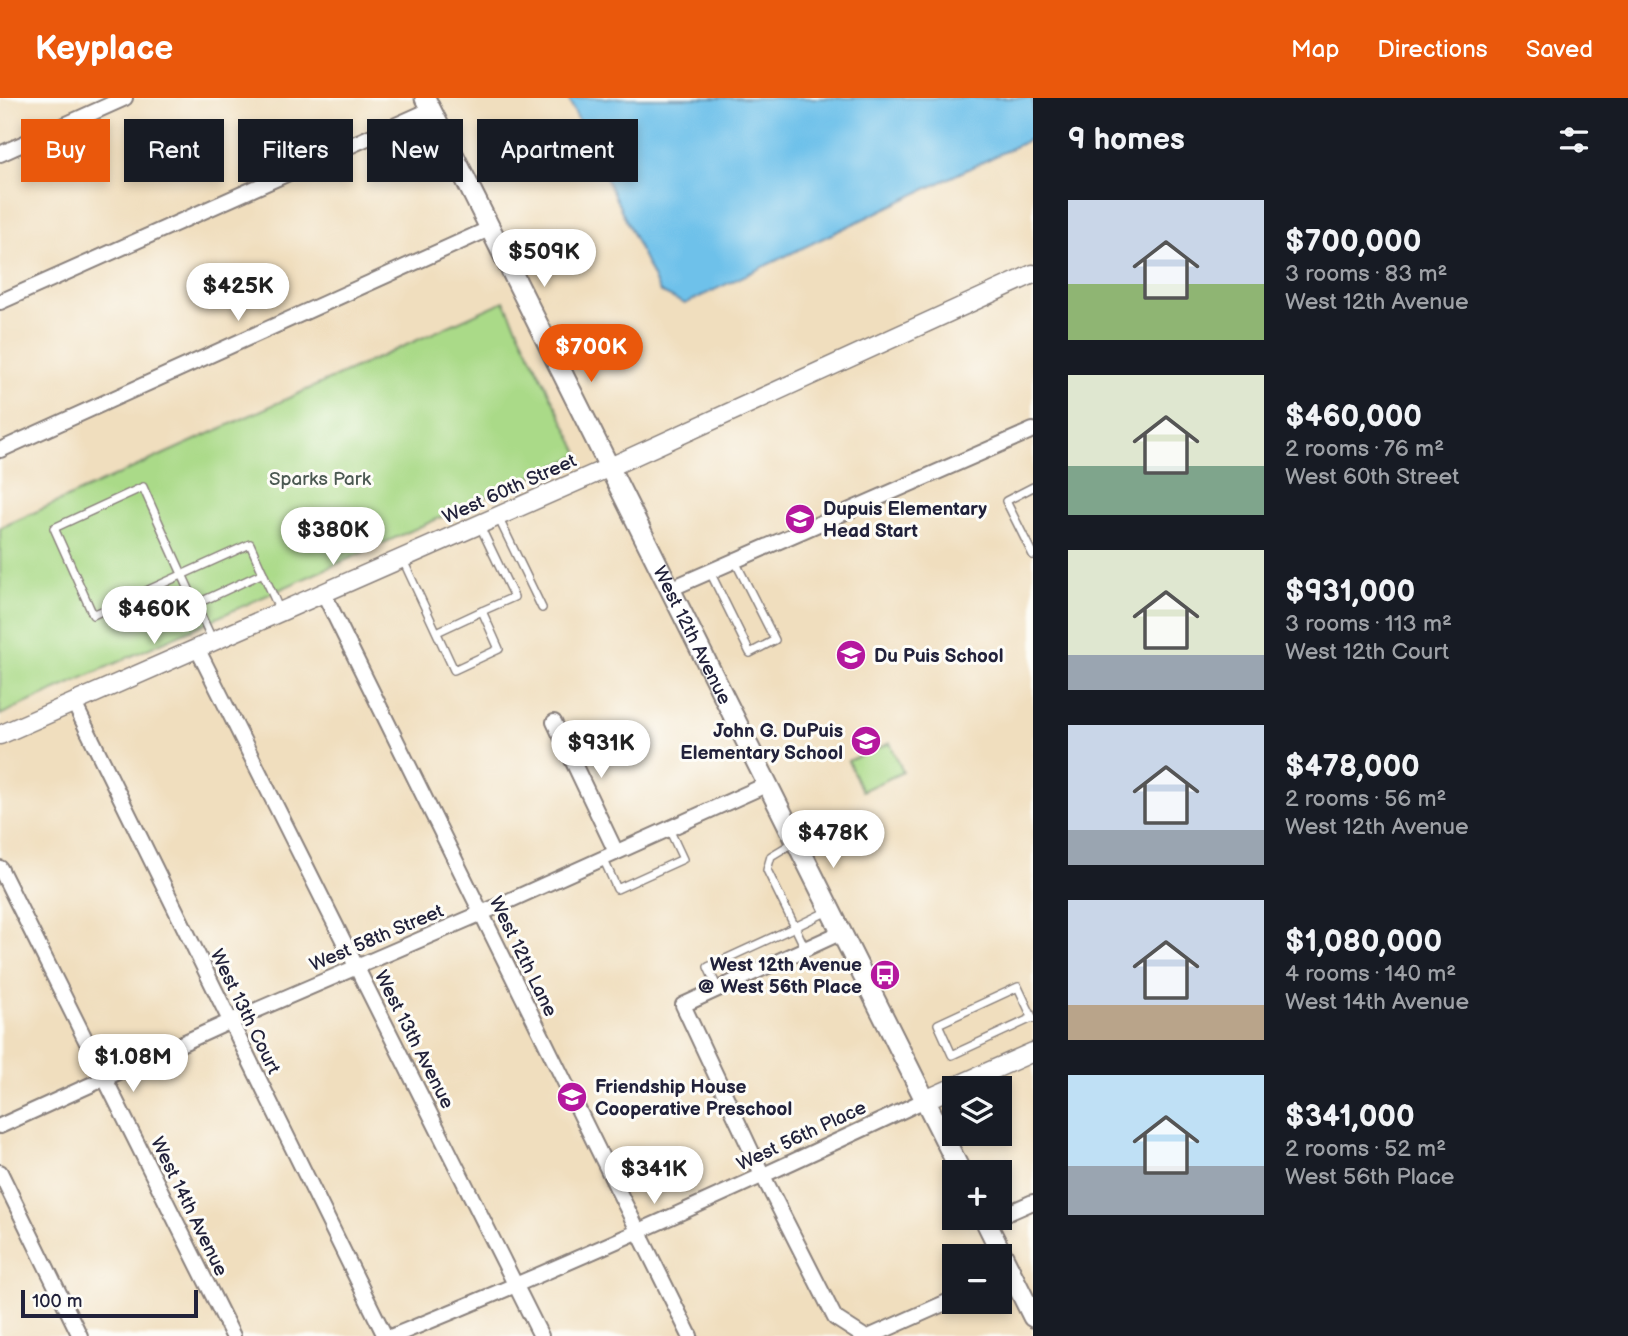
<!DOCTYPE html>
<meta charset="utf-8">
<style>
:root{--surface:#171b24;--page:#242831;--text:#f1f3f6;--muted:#9ea1a6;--accent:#ea580c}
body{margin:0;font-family:"Balsamiq Sans",sans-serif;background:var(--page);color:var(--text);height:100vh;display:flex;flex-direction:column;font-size:26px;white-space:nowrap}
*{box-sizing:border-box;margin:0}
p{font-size:23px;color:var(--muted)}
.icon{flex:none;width:38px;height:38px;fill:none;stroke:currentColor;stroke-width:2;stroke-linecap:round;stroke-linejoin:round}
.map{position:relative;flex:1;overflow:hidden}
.panel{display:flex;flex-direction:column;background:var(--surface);width:595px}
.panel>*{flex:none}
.guide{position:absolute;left:21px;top:21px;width:665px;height:63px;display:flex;gap:14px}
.fabs{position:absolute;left:942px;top:978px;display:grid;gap:14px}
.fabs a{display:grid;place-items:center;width:70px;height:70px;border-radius:0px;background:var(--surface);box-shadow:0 4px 10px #0003;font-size:35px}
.scale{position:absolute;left:21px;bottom:18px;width:177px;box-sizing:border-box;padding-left:7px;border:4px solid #22223b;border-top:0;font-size:19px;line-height:24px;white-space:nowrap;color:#22223b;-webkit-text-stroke:5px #fdfcf7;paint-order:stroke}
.price{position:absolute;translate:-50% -60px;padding:0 16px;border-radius:24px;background:#fff;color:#222;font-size:23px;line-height:46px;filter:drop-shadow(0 2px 4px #0008)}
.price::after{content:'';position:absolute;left:50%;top:42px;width:21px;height:16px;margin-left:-10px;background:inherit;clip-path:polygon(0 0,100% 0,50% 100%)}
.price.current{background:var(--accent);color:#fff}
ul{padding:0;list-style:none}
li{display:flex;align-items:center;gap:21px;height:175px;padding:0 35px}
li span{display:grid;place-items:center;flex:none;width:196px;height:140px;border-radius:0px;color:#555}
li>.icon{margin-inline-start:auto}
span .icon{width:84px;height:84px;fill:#fffc;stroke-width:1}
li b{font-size:30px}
h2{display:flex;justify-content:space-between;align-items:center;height:84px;padding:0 35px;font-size:30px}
.tag{padding:0 24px;border-radius:0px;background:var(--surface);box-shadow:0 4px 10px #0003;font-size:24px;line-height:63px}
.tag.current{background:var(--accent);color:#fff}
header{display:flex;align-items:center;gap:42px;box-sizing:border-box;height:98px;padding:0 35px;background:var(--accent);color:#fff}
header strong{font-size:33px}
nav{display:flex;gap:38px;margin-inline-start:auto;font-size:24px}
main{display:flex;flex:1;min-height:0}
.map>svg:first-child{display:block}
.green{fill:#aada88;stroke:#667e62;stroke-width:2}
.water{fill:#6ec1ea;stroke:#487292;stroke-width:2}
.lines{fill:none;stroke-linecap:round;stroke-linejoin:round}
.service-casing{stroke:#89807c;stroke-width:10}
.minor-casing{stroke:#89807c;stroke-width:18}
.tertiary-casing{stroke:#89807c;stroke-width:21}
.secondary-casing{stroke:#89807c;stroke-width:23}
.service{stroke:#fff;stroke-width:7}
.minor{stroke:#fff;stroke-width:14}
.tertiary{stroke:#fff;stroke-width:18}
.secondary{stroke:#fff;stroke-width:19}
.labels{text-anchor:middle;stroke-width:6;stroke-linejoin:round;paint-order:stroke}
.park-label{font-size:19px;fill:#4b5952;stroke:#fdfcf7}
.street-label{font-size:19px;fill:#22223b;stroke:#fdfcf7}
.poi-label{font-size:19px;font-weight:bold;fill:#22223b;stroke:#fdfcf7;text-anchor:start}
</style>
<header>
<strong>Keyplace</strong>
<nav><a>Map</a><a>Directions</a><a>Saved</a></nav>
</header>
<main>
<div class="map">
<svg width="1033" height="1238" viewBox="0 0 1033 1238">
<rect width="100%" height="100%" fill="#fdfcf7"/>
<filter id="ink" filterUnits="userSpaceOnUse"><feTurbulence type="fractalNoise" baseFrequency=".0143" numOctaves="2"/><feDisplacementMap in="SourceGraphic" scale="14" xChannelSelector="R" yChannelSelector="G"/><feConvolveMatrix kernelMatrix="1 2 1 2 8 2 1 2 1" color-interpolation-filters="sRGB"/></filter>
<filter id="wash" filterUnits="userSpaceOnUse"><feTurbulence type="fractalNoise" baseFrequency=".00686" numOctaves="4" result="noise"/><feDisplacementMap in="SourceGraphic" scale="28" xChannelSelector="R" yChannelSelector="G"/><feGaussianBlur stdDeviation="1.57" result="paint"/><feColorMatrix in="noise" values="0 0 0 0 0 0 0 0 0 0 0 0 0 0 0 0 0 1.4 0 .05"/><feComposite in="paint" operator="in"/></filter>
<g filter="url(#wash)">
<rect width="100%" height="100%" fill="#f0debe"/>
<g class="green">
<polygon points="504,203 580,357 0,617 0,430"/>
<polygon points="890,645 903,674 862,693 848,663"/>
</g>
<polygon class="water" points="568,0 1033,0 1033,40 685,206 660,194"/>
</g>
<g filter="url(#ink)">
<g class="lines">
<g class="service-casing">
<g id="service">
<polyline points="1033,389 1006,403 1033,457"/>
<polyline points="498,419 542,510"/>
<polyline points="402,460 454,572 499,551 482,513 514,499 479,426"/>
<polyline points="710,474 750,555 775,542 735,463"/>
<polyline points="196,506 263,475"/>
<polyline points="437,534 482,513"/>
<path d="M 213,543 C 189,492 166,441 143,389 L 54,430 L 93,517 L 250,446 L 280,513"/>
<polyline points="796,743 771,758 767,772 795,829 830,812"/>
<polyline points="603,760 617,791 683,761 669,731"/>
<polyline points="717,889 708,869 795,829 805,850"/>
<polyline points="1032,920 952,957 938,926 1018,889 1033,921"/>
</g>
</g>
<g class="minor-casing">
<g id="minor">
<polyline points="0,56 125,0"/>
<polyline points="0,204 430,12"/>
<polyline points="0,352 491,130"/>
<polyline points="670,491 1033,332"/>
<polyline points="323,494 690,1238"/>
<polyline points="197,550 541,1238"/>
<polyline points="74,605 385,1238"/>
<polyline points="554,624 616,754"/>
<polyline points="0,770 233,1238"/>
<polyline points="842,834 683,907 763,1078 835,1220 863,1238"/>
<polyline points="0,1028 229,924 482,815 768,686"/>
<polyline points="0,1074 80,1238"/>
<polyline points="999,1119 1033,1104"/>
<path d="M 393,1238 C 573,1165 749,1085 925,1002"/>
<polyline points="871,1238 954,1201"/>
</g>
</g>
<g class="tertiary-casing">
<g id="tertiary">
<polyline points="0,637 610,369 1033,176"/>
<polyline points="925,1002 1033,954"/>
</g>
</g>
<g class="secondary-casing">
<g id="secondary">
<path id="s1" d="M 425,0 L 961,1074"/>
<polyline points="984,1120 1033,1219"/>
</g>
</g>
<use href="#service" class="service"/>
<use href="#minor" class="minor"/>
<use href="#tertiary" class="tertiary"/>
<use href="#secondary" class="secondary"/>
</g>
</g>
<defs>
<g id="school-disc" transform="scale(1.575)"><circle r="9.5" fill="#b5179e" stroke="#fdfcf7"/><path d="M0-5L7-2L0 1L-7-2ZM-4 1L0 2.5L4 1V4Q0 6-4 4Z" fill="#fff"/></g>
<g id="bus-disc" transform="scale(1.575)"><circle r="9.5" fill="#b5179e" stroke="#fdfcf7"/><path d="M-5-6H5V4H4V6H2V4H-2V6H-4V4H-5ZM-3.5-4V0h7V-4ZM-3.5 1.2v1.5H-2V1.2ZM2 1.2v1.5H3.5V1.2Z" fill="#fff"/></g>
</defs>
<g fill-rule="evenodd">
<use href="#school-disc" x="800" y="421"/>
<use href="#school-disc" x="851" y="557"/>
<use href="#school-disc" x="866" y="643"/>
<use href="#bus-disc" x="885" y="877"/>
<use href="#school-disc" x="572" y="999"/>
</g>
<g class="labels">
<g class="park-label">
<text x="320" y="387">Sparks Park</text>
</g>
<g class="street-label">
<text transform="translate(509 390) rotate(-24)" y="7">West 60th Street</text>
<text dy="7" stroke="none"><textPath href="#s1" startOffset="600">West 12th Avenue</textPath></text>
<text transform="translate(376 839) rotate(-23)" y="7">West 58th Street</text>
<text transform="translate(524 858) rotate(64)" y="7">West 12th Lane</text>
<text transform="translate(246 913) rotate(64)" y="7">West 13th Court</text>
<text transform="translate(415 941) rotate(63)" y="7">West 13th Avenue</text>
<text transform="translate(801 1037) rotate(-25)" y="7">West 56th Place</text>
<text transform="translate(190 1108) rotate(64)" y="7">West 14th Avenue</text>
</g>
<g class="poi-label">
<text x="823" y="417">Dupuis Elementary<tspan x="823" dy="22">Head Start</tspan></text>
<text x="874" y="564">Du Puis School</text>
<text x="843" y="639" text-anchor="end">John G. DuPuis<tspan x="843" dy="22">Elementary School</tspan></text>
<text x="862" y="873" text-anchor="end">West 12th Avenue<tspan x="862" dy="22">@ West 56th Place</tspan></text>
<text x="595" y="995">Friendship House<tspan x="595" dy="22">Cooperative Preschool</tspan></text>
</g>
</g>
</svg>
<div class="fabs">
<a><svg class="icon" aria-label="layers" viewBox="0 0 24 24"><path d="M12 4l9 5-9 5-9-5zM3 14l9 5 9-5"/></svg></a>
<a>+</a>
<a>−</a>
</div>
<div class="scale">100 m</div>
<b class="price" style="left:544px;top:191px">$509K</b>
<b class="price" style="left:238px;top:225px">$425K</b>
<b class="price current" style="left:591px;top:286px">$700K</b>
<b class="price" style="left:333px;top:469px">$380K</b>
<b class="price" style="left:154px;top:548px">$460K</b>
<b class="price" style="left:601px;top:682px">$931K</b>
<b class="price" style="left:833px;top:772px">$478K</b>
<b class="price" style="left:133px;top:996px">$1.08M</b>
<b class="price" style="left:654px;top:1108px">$341K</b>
<div class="guide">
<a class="tag current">Buy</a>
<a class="tag">Rent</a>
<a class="tag">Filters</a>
<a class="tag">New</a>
<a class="tag">Apartment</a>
</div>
</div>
<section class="panel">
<h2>9 homes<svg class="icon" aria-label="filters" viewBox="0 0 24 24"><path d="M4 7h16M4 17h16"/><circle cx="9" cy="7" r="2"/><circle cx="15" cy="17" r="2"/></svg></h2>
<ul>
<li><span style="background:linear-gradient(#c9d6e8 60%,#8fb573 0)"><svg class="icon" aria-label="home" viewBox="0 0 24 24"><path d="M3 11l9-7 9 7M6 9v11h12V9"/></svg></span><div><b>$700,000</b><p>3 rooms · 83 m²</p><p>West 12th Avenue</p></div></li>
<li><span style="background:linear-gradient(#dfe7d0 65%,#7fa58c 0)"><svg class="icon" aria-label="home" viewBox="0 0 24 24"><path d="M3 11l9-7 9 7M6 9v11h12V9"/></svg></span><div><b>$460,000</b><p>2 rooms · 76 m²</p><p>West 60th Street</p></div></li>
<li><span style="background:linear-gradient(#dfe7d0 75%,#9aa5b1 0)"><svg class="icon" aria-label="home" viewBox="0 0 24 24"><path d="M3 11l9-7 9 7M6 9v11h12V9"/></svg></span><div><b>$931,000</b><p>3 rooms · 113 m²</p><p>West 12th Court</p></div></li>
<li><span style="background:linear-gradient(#c9d6e8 75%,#9aa5b1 0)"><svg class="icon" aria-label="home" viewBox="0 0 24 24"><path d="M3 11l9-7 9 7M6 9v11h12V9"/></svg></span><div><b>$478,000</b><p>2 rooms · 56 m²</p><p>West 12th Avenue</p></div></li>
<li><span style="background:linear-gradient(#c9d6e8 75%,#b9a48a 0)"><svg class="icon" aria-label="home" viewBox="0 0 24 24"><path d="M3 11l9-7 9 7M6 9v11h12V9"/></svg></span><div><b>$1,080,000</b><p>4 rooms · 140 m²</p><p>West 14th Avenue</p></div></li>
<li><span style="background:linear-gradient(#bfe0f5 65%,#9aa5b1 0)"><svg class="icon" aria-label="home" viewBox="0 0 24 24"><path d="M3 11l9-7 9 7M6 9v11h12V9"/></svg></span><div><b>$341,000</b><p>2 rooms · 52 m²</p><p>West 56th Place</p></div></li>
</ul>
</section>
</main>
